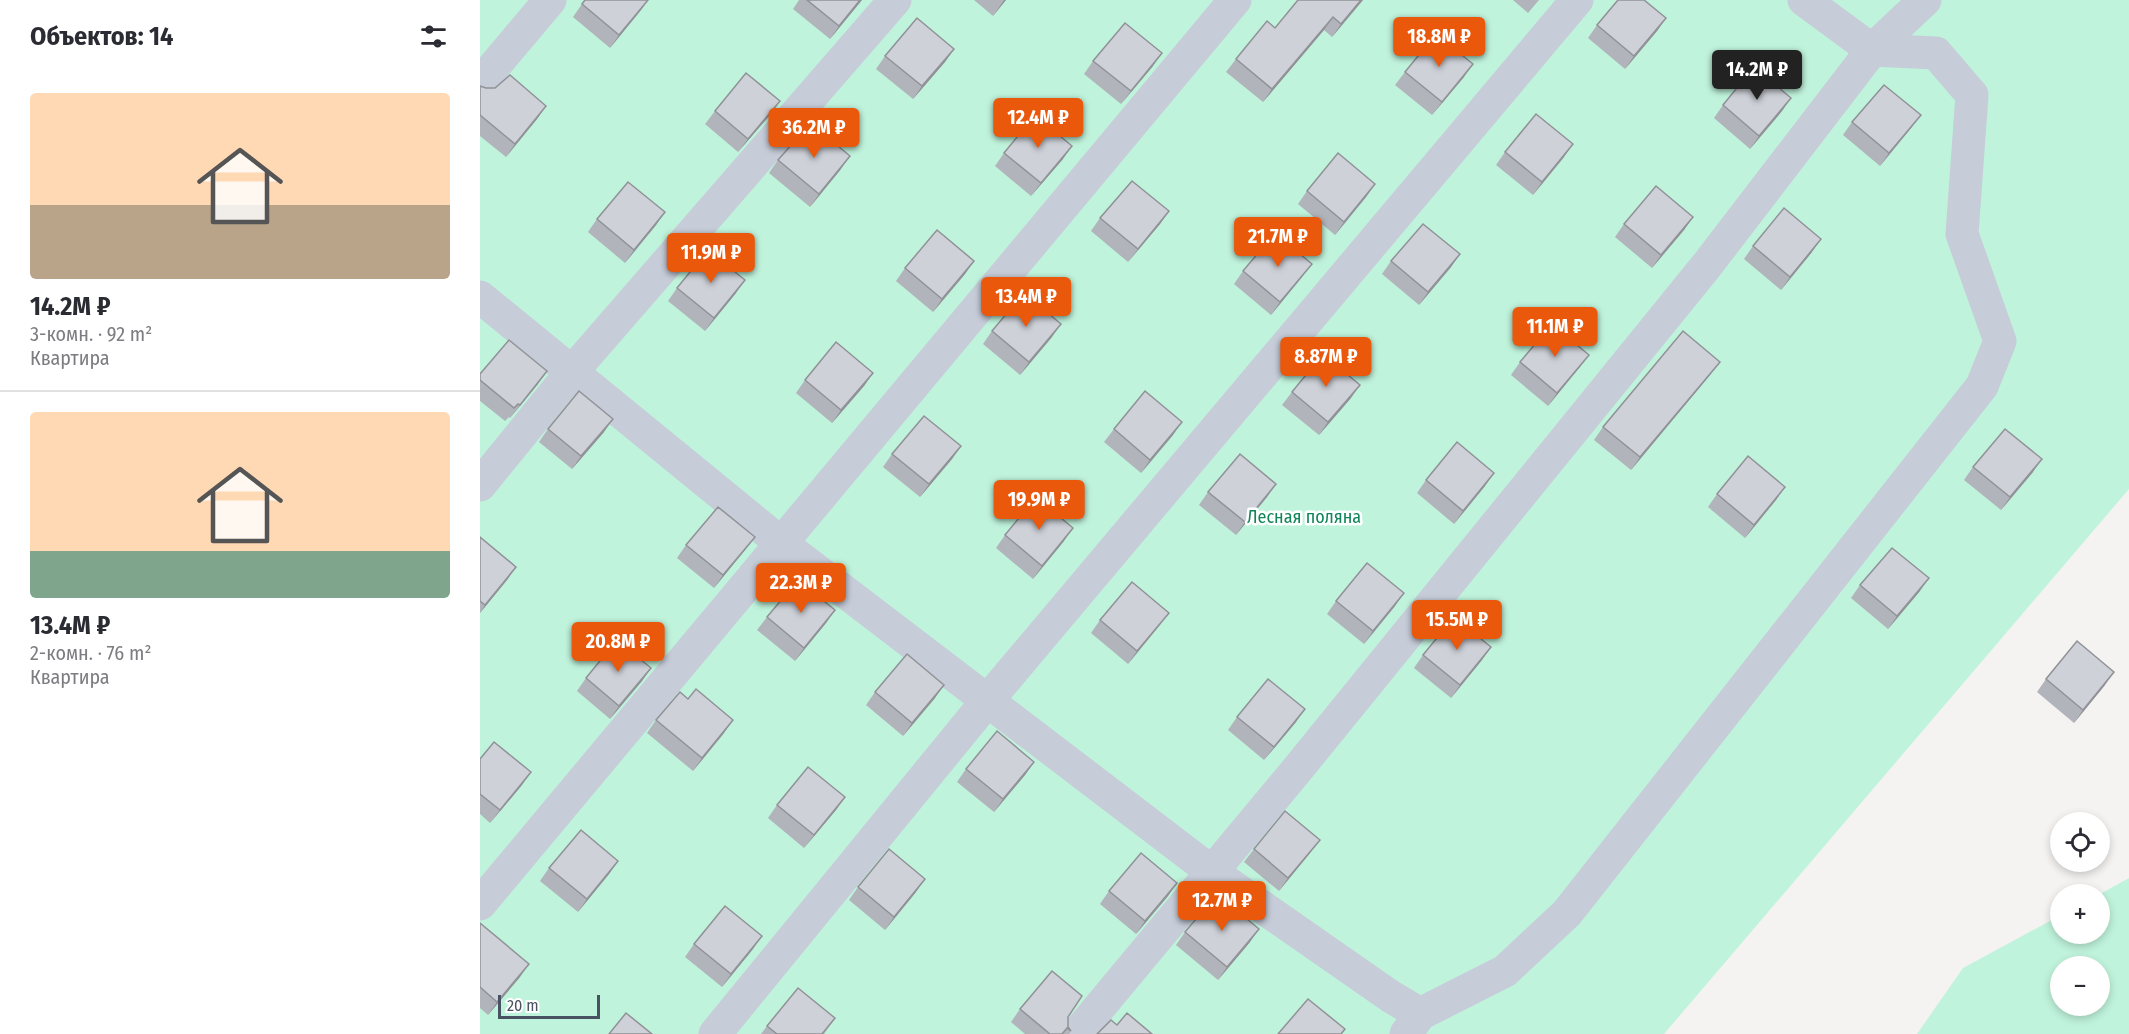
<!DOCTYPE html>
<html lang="ru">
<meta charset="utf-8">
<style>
:root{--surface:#fff;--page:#f7f7f7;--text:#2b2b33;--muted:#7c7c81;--line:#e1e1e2;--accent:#ea580c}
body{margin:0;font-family:"Fira Sans Condensed",sans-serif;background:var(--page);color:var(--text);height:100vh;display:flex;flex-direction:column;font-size:22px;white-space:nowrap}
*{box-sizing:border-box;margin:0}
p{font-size:20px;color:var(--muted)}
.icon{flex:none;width:33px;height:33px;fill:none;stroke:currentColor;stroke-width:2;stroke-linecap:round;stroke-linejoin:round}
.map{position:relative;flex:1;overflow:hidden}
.sheet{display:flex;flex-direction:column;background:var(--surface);width:480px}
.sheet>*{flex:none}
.tools{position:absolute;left:1570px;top:812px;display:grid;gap:12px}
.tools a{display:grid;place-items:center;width:60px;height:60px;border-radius:50%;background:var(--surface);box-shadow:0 3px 9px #0003;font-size:30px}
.scale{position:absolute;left:18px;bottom:15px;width:102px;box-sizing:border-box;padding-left:6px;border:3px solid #485262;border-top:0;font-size:16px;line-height:21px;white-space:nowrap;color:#485262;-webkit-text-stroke:4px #fff;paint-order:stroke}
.price{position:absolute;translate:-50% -51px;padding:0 14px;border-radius:6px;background:var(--accent);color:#fff;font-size:20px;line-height:39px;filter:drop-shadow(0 2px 3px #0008)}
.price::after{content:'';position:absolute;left:50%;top:36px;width:18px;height:14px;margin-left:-9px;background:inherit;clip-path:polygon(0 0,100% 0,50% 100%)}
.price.selected{background:#222;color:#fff}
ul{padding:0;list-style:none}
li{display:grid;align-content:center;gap:12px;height:318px;padding:0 30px}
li+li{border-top:2px solid var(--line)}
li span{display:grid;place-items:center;height:186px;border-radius:6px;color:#555}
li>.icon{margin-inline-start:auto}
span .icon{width:108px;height:108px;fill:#fffc;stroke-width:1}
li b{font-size:26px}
h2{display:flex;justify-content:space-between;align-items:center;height:72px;padding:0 30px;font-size:26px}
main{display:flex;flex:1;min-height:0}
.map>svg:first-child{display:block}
.green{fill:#c0f3dc;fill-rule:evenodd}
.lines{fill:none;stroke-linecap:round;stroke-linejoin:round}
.minor{stroke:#c6ccd8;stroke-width:33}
.wall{fill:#b1b4ba}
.shaded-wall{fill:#909297}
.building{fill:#ced1d8;stroke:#909297;stroke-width:1.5}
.labels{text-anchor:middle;stroke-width:5;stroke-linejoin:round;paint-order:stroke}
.park-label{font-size:18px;fill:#11855c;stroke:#fff}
</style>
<main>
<section class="sheet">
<h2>Объектов: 14<svg class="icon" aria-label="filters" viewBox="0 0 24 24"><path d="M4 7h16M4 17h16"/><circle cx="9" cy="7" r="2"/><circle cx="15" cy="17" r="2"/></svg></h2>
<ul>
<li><span style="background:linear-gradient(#ffd9b3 60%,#b9a48a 0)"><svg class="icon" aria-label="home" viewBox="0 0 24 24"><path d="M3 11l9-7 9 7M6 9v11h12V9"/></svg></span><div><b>14.2M ₽</b><p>3-комн. · 92 m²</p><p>Квартира</p></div></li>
<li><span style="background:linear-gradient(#ffd9b3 75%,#7fa58c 0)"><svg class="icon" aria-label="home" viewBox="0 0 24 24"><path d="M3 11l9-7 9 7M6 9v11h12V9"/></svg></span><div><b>13.4M ₽</b><p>2-комн. · 76 m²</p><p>Квартира</p></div></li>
</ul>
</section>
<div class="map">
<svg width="1649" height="1034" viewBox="0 0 1649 1034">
<rect width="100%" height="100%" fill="#f5f3f2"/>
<g class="green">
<polygon points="0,0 1649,0 1649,489 1184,1034 0,1034"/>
<path d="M 1649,878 L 1649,1034 L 1437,1034 L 1483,968 L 1581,915 L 1581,933 L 1620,933 L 1620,894 ZM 1581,966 L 1620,966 L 1620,1005 L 1581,1005 Z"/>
</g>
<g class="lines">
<g class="minor">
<polyline points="0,83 70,0"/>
<polyline points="0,297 301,543 732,872 910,996 940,1014"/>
<polyline points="0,485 91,373 415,0"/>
<polyline points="0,904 755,0"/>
<polyline points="235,1034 507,701 1097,0"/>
<polyline points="597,1034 816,771 1227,265 1392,50 1445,0"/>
<polyline points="926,1034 940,1014 1025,971 1087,913 1502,386 1520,341 1482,234 1492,95 1456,53 1392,50 1324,0"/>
</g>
</g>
<g class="wall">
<polygon points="168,0 161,10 130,48 93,17 102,4"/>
<polygon points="319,0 382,0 350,39 313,9"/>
<polygon points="494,0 526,0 513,16"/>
<polygon points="818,0 883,0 852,37 844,30 783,102 746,72 756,59 795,28"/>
<polygon points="1033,0 1059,0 1048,13"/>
<polygon points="1186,18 1177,31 1145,69 1108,38 1117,25"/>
<polygon points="474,49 465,62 433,99 396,69 405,56"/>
<polygon points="613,61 673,66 641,104 604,74"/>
<polygon points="925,72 984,77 952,115 915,85"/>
<polygon points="0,86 6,88 15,88 66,106 57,119 26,157 0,136"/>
<polygon points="1311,98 1302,111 1270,149 1234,118 1243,105"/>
<polygon points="235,111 291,114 258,152 225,124"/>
<polygon points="1441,115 1431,128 1400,166 1363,135 1372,122"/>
<polygon points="1025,152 1084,157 1053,195 1016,165"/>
<polygon points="524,153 583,159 551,196 515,166"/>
<polygon points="298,160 361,169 330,207 289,173"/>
<polygon points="895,184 886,197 855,235 818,204 827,191"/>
<polygon points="689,211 680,224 648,262 611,231 620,218"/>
<polygon points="185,212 176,225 145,263 108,232 117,219"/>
<polygon points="1213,217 1204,230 1172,268 1135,237 1144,224"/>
<polygon points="1273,246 1332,252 1301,290 1264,259"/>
<polygon points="980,254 971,267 939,305 902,274 911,261"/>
<polygon points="494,261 485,274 453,312 416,281 425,268"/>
<polygon points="763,271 822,277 791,315 754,284"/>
<polygon points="197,288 256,293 225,331 188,301"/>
<polygon points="512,331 572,337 540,375 503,344"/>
<polygon points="1109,355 1099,368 1068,406 1031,375 1040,362"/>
<polygon points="393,373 384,386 352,423 316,393 325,380"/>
<polygon points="0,374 58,384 30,418 29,417 25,421 0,401"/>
<polygon points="1230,375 1151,470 1114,440 1123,427"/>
<polygon points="812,392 871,398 839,435 802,405"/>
<polygon points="68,429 124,432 92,469 59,442"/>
<polygon points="634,429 693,435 661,473 624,442"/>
<polygon points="481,446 472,459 440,497 403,467 412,454"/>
<polygon points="1493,467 1553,472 1521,510 1484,480"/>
<polygon points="946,480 1005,486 974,524 937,493"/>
<polygon points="796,484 787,497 756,535 719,505 728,492"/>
<polygon points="1305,487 1296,500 1265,538 1228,507 1237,494"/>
<polygon points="525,535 584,541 553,579 516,548"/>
<polygon points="0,537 36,567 27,580 0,613"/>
<polygon points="275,537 265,550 234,588 197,558 206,545"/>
<polygon points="1380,585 1440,591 1408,629 1371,598"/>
<polygon points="856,601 915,606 884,644 847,614"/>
<polygon points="355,610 346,623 315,661 277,630 287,617"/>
<polygon points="620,620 679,626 648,664 611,633"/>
<polygon points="943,655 1002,660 971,698 934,668"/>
<polygon points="171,668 162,681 130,719 97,691 106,678"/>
<polygon points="1566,679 1625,685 1594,723 1557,692"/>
<polygon points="395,692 455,698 423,736 386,705"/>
<polygon points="208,699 244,733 213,771 167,733 176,720"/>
<polygon points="757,717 816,722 784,760 748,730"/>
<polygon points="0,759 42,785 10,823 0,814"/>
<polygon points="554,762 545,775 514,812 477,782 486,769"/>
<polygon points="365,797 356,810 324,848 288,818 297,805"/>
<polygon points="774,849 830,853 799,891 764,862"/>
<polygon points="138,861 129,874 98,912 60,881 69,868"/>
<polygon points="697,883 688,896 656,934 620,904 629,891"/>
<polygon points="378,887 436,892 405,930 369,900"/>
<polygon points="0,923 40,977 8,1015 0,1008"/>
<polygon points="705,932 770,942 738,980 696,945"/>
<polygon points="214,944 273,949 242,987 205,957"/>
<polygon points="540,1009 588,1017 588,1027 591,1031 589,1034 545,1034 531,1022"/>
<polygon points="355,1018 344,1034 281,1034 287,1026"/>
</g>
<g class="shaded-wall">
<polygon points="168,0 161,10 130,48 139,35"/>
<polygon points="380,0 382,0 350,39 359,26"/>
<polygon points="524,0 526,0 513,16 522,3"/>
<polygon points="881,0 883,0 852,37 861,24"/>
<polygon points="853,17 844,30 783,102 792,89"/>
<polygon points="1186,18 1177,31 1145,69 1154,56"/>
<polygon points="474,49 465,62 433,99 442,86"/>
<polygon points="682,53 673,66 641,104 651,91"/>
<polygon points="993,64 984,77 952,115 962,102"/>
<polygon points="1311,98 1302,111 1270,149 1279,136"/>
<polygon points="300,101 291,114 258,152 268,139"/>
<polygon points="66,106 57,119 26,157 35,144"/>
<polygon points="1441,115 1431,128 1400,166 1409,153"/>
<polygon points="1093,144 1084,157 1053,195 1062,182"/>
<polygon points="592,146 583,159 551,196 561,183"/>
<polygon points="370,156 361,169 330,207 339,194"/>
<polygon points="895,184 886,197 855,235 864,222"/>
<polygon points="689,211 680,224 648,262 658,249"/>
<polygon points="185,212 176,225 145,263 154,250"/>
<polygon points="1213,217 1204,230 1172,268 1181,255"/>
<polygon points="1341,239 1332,252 1301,290 1310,277"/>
<polygon points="980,254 971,267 939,305 948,292"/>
<polygon points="494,261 485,274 453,312 462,299"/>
<polygon points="832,264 822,277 791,315 800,302"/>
<polygon points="265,280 256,293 225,331 234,318"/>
<polygon points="581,324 572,337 540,375 549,362"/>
<polygon points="1109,355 1099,368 1068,406 1077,393"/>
<polygon points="1240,362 1230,375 1151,470 1160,457"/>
<polygon points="67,371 58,384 30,418 40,405"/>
<polygon points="393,373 384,386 352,423 361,410"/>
<polygon points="880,385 871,398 839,435 848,422"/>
<polygon points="133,419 124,432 92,469 101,456"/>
<polygon points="702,422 693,435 661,473 670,460"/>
<polygon points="481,446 472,459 440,497 449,484"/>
<polygon points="1562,459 1553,472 1521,510 1530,497"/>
<polygon points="1014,473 1005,486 974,524 983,511"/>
<polygon points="796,484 787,497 756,535 765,522"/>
<polygon points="1305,487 1296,500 1265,538 1274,525"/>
<polygon points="593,528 584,541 553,579 562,566"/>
<polygon points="275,537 265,550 234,588 243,575"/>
<polygon points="36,567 27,580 0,613 5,605"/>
<polygon points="1449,578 1440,591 1408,629 1417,616"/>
<polygon points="924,593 915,606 884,644 893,631"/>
<polygon points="355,610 346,623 315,661 324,648"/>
<polygon points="689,613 679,626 648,664 657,651"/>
<polygon points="1011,647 1002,660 971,698 980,685"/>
<polygon points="171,668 162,681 130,719 139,706"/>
<polygon points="1634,672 1625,685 1594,723 1603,710"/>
<polygon points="464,685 455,698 423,736 432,723"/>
<polygon points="825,709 816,722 784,760 794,747"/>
<polygon points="253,720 244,733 213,771 222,758"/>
<polygon points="554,762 545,775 514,812 523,799"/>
<polygon points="51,772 42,785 10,823 20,810"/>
<polygon points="365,797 356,810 324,848 334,835"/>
<polygon points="840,840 830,853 799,891 808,878"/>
<polygon points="138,861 129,874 98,912 107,899"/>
<polygon points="445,879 436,892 405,930 414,917"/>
<polygon points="697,883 688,896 656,934 665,921"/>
<polygon points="779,929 770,942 738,980 747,967"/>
<polygon points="282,936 273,949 242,987 251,974"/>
<polygon points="49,964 40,977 8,1015 17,1002"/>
</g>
<g class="building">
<polygon points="105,0 168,0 139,35 102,4"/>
<polygon points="327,0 380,0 359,26"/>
<polygon points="818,0 881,0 861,24 853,17 792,89 756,59 787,21 795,28"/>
<polygon points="1138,0 1164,0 1186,18 1154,56 1117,25"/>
<polygon points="437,18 474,49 442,86 405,56"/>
<polygon points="645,23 682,53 651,91 613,61"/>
<polygon points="956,34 993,64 962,102 925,72"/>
<polygon points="1274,67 1311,98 1279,136 1243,105"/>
<polygon points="266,73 300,101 268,139 235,111"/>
<polygon points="30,75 66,106 35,144 0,115 0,86 6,88 15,88"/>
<polygon points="1404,85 1441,115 1409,153 1372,122"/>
<polygon points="1056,114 1093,144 1062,182 1025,152"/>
<polygon points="555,115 592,146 561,183 524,153"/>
<polygon points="329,125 331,128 333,125 370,156 339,194 298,160"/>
<polygon points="858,153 895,184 864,222 827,191"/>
<polygon points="652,181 689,211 658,249 620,218"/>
<polygon points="148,182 185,212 154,250 117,219"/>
<polygon points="1176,186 1213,217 1181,255 1144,224"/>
<polygon points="1304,208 1341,239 1310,277 1273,246"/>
<polygon points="943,224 980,254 948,292 911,261"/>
<polygon points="457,230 494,261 462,299 425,268"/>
<polygon points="795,233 832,264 800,302 763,271"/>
<polygon points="228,250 265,280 234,318 197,288"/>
<polygon points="544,293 581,324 549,362 512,331"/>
<polygon points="1072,324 1109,355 1077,393 1040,362"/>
<polygon points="1203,331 1240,362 1160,457 1123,427"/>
<polygon points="29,340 67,371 40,405 38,404 34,408 0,380 0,374"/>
<polygon points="356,342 393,373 361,410 325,380"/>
<polygon points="843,354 880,385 848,422 812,392"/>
<polygon points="99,391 133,419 101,456 68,429"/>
<polygon points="665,391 702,422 670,460 634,429"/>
<polygon points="444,416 481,446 449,484 412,454"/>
<polygon points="1525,429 1562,459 1530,497 1493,467"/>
<polygon points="977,442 1014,473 983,511 946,480"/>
<polygon points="760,454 796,484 765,522 728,492"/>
<polygon points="1268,456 1305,487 1274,525 1237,494"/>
<polygon points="556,497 593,528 562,566 525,535"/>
<polygon points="238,507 275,537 243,575 206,545"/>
<polygon points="0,537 36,567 5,605 0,601"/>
<polygon points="1412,548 1449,578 1417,616 1380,585"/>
<polygon points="887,563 924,593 893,631 856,601"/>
<polygon points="318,580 355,610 324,648 287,617"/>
<polygon points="652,582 689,613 657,651 620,620"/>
<polygon points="974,617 1011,647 980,685 943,655"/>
<polygon points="137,640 171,668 139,706 106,678"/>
<polygon points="1597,641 1634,672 1603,710 1566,679"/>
<polygon points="427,654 464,685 432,723 395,692"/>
<polygon points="788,679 825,709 794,747 757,717"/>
<polygon points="216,689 253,720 222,758 176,720 200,692 208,699"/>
<polygon points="517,731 554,762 523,799 486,769"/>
<polygon points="14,742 51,772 20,810 0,794 0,759"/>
<polygon points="328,767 365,797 334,835 297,805"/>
<polygon points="805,811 840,840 808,878 774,849"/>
<polygon points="101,830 138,861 107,899 69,868"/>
<polygon points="409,849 445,879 414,917 378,887"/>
<polygon points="661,853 697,883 665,921 629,891"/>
<polygon points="742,898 779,929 747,967 705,932 726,907 731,911"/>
<polygon points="245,906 282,936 251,974 214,944"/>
<polygon points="0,923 49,964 17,1002 0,987"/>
<polygon points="572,971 602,996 588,1017 588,1027 591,1031 587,1028 582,1034 570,1034 540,1009"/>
<polygon points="318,988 355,1018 342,1034 297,1034 287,1026"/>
<polygon points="828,999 865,1029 861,1034 798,1034"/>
<polygon points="146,1013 172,1034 129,1034"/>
<polygon points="647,1013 672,1034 617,1034 631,1020 637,1025"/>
</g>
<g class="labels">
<g class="park-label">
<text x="824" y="523">Лесная поляна</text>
</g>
</g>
</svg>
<div class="tools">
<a><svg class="icon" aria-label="locate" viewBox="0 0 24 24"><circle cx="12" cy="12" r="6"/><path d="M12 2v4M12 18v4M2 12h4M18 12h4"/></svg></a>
<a>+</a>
<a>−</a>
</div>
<div class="scale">20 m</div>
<b class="price" style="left:959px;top:68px">18.8M ₽</b>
<b class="price selected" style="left:1277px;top:101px">14.2M ₽</b>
<b class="price" style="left:558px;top:149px">12.4M ₽</b>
<b class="price" style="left:334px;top:159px">36.2M ₽</b>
<b class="price" style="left:798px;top:268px">21.7M ₽</b>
<b class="price" style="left:231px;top:284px">11.9M ₽</b>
<b class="price" style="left:546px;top:328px">13.4M ₽</b>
<b class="price" style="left:1075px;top:358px">11.1M ₽</b>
<b class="price" style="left:846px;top:388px">8.87M ₽</b>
<b class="price" style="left:559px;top:531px">19.9M ₽</b>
<b class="price" style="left:321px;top:614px">22.3M ₽</b>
<b class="price" style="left:977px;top:651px">15.5M ₽</b>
<b class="price" style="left:138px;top:673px">20.8M ₽</b>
<b class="price" style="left:742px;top:932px">12.7M ₽</b>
</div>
</main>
